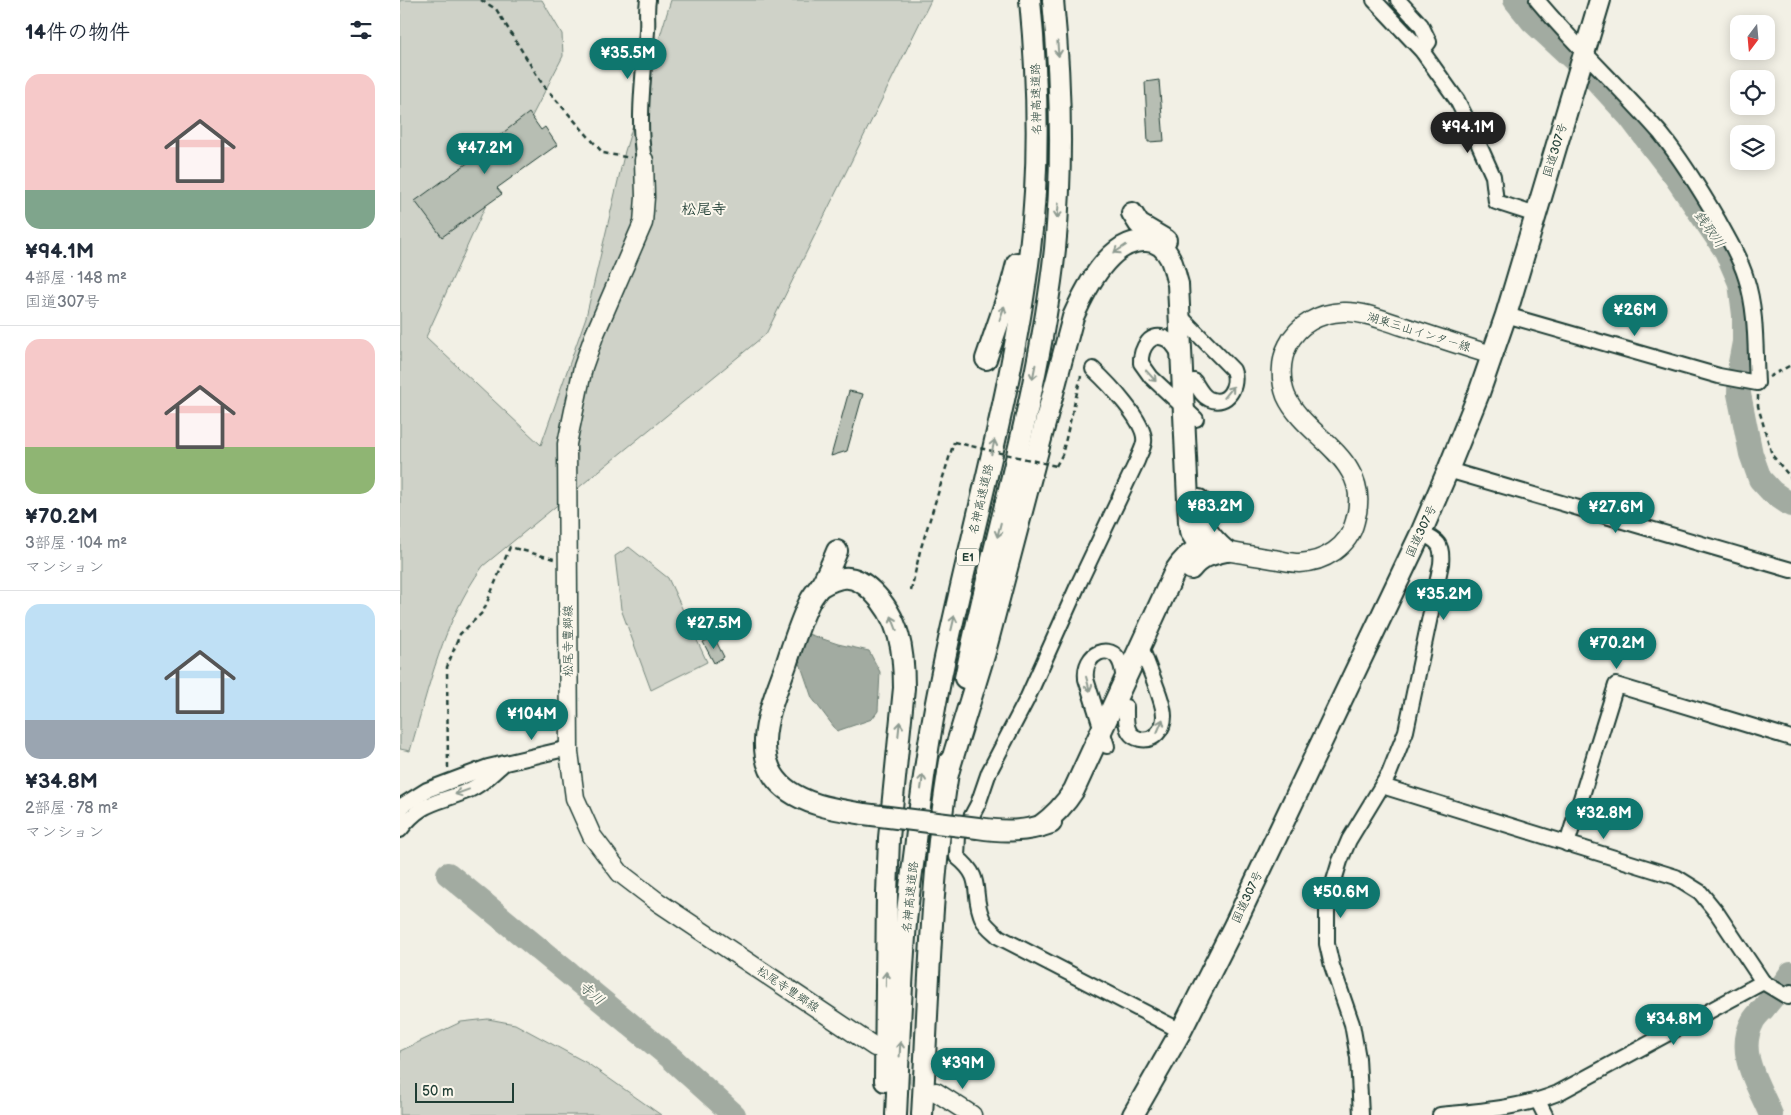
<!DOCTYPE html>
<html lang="ja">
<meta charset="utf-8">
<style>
:root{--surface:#fff;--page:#f2f2f3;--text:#1f2937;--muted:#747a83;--line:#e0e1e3;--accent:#0f766e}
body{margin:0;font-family:"Balsamiq Sans","Klee One",sans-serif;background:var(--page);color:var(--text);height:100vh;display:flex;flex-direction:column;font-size:19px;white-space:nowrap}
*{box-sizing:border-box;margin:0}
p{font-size:16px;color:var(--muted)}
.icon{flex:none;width:28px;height:28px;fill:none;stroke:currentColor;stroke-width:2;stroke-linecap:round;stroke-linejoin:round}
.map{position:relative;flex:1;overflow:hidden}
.details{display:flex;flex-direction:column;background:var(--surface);width:400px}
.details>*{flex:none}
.needle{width:32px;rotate:196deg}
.tools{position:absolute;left:1330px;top:15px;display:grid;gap:10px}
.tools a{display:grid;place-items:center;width:45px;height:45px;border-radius:10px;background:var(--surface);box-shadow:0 2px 12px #0003;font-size:25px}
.scale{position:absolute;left:15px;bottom:12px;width:99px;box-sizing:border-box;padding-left:5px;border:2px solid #1f3d34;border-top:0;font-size:14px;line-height:18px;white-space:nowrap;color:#1f3d34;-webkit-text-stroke:4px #fbf7ec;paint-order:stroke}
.price{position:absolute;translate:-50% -42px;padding:0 11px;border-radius:18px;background:var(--accent);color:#fff;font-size:16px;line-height:32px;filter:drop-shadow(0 1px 2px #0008)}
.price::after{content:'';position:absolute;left:50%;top:30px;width:15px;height:11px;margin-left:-8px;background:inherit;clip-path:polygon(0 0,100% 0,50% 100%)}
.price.selected{background:#222;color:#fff}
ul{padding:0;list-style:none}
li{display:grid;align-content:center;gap:10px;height:265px;padding:0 25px}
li+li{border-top:1px solid var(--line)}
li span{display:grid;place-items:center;height:155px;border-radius:15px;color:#555}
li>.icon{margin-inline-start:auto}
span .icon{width:90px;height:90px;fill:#fffc;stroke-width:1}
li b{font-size:21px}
h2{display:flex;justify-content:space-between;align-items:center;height:60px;padding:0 25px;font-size:21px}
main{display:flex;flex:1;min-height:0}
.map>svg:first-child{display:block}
.green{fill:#cfd2c8;stroke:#77887e}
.water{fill:#a2aba1;stroke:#6e7f75}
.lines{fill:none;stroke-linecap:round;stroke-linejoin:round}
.river{stroke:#a2aba1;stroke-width:24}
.building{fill:#b7beb3;stroke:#1f3d34}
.major-tunnel{stroke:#c8ccc2;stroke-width:18;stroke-dasharray:18 9;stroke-linecap:butt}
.minor-casing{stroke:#1f3d34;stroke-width:18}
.major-casing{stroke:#1f3d34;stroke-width:21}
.highway-casing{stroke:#1f3d34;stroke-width:24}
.path{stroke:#1f3d34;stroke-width:2.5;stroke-dasharray:5 4;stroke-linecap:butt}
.minor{stroke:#fbf7ec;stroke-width:14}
.major{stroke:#fbf7ec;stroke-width:18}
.highway{stroke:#fbf7ec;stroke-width:20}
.highway-bridge-casing{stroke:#1f3d34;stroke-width:24;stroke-linecap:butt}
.path-bridge{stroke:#1f3d34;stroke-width:2.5;stroke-dasharray:5 4;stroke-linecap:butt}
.highway-bridge{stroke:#fbf7ec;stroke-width:20}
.oneway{stroke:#8d9a90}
.labels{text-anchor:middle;stroke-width:4;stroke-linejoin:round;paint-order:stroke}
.shield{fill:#fbf7ec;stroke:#61756b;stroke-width:1}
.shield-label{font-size:11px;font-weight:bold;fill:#1f3d34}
.street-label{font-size:12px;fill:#1f3d34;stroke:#fbf7ec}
.water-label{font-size:14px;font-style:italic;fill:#465e55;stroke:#fbf7ec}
.quarter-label{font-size:15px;font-weight:bold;fill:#1f3d34;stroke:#fbf7ec}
</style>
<main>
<section class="details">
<h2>14件の物件<svg class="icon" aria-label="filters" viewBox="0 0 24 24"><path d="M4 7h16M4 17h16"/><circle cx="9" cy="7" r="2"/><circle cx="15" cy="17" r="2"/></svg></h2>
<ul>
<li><span style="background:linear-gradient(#f6c9c9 75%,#7fa58c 0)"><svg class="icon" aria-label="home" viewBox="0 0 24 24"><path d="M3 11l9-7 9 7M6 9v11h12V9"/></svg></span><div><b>¥94.1M</b><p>4部屋 · 148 m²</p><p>国道307号</p></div></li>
<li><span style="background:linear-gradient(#f6c9c9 70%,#8fb573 0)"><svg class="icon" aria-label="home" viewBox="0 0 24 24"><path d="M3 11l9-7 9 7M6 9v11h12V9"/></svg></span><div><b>¥70.2M</b><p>3部屋 · 104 m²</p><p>マンション</p></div></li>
<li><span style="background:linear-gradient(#bfe0f5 75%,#9aa5b1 0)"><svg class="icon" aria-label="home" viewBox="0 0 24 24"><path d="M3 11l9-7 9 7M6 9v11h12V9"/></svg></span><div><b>¥34.8M</b><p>2部屋 · 78 m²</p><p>マンション</p></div></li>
</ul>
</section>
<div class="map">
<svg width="1391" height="1115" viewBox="0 0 1391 1115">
<rect width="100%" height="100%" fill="#f2f0e5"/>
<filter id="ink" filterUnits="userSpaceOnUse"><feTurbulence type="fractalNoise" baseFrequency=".02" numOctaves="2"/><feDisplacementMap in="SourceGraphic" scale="10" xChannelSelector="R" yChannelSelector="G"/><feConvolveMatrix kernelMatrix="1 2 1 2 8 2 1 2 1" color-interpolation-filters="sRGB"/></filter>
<g filter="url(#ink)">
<g class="green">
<path d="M 0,0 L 142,0 L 162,34 L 163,56 L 85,207 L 26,337 L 141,445 L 186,317 L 225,151 L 271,0 L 531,0 L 366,334 L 83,566 C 43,621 29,687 10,751 L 0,749 Z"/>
<polygon points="229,547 268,578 307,662 251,690 221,609 215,556"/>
<polygon points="88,1019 115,1024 187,1063 261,1115 0,1115 0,1051 61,1022"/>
</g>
<polygon class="water" points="408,634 438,644 469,651 480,672 478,711 472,719 437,731 412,698 399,660 397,641"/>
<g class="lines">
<g class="river">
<polyline points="1115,0 1132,21 1197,81 1230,117 1275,176 1326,251 1340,283 1344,315 1344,342 1340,363 1339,394 1351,454 1360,479 1372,492 1391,505"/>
<polyline points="48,874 270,1057 334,1115"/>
<path d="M 1371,1115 C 1359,1085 1335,1053 1353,1021 C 1355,1017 1359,1013 1363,1009 C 1372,997 1383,986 1391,973"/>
</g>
</g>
<g class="building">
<polygon points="759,80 764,141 748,142 745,82"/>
<polygon points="129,113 141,130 145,127 157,145 97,188 102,194 42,237 15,201 84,151 83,150 101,137 100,135"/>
<polygon points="449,391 463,394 447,451 431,456"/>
<polygon points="314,637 324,657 314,663 303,642"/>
</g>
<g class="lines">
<polyline class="major-tunnel" points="490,1058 533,1090"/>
<g class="minor-casing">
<g id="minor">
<polyline points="974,0 1022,51 1057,100 1076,138 1093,176 1096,202 1136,215"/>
<polyline points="998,0 1021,25 1029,42 1022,51"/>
<path d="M 244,160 C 237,119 244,73 247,31 C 248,21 246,11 248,0"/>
<path d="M 1106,315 L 1319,376 L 1357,383 C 1355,349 1357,311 1346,278 C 1340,257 1328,239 1318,220 C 1301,191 1282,160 1261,134 C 1221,88 1176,47 1137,0"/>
<path d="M 780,316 L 833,370 C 839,385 828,407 809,399 C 802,396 798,387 794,381"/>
<path d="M 781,356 C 777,351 774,344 768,340 C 751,329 740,349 741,363 L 751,377 L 796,419"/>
<path d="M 693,369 C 707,382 747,423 744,442 C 743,449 739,455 737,461 L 679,583 L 627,699 L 589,772 L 578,804 L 569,821 L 558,835 L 557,857 C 586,880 570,892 583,920 C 586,926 594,932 599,937 L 781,1031"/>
<polyline points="1048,470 1391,570"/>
<path d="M 726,707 C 726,715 725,726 730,733 C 732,736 736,738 740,739 C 754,742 764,729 764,716 C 764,700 746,663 741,646"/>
<path d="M 707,746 L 686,679 C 683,652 711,642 720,662 C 723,668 723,676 724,682"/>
<polyline points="982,786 1276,877 1300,892 1317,913 1363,982"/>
<polyline points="0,811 3,805 27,790 48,782 88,767 169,748"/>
<path d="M 0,830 C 22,801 36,804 67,791 C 80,786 91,775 102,765"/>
<polyline points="1167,844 1216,685 1391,738"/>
<polyline points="1138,1101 1145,1115"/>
<path d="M 961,1115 L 958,1058 L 952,1024 L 932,966 L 927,944 L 927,912 L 929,897 L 940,861 L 949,840 L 989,774 L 1006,731 L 1041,564 C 1043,544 1038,541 1021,533"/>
<path d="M 1040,1115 C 1080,1111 1121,1108 1158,1093 L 1363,982 L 1388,997 L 1391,992"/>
</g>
</g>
<g class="major-casing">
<g id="major">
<polyline points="244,160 245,197 243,223 194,336 183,367 167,444 169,752 175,798 192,836 220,873 258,902 475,1047"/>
<path d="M 813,549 C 833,552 853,556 873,559 C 881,560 890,563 899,563 C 924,562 949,547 955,521 C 960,504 960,487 950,471 C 934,443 899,425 886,396 C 880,380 880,360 888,345 C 898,324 920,313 943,312 C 963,311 983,320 1002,326 C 1032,336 1062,346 1092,355"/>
<polyline points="536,1092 572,1115"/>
</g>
</g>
<g class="highway-casing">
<g id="highway">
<polyline points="732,213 739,224 766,240"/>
<polyline points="586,359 611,286 617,263"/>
<path d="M 799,500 C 800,525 808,535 826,551"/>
<path d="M 437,551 C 432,563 427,575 421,585 C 417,591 413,595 410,601 C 400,621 393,644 386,665 C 371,707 343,766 395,795 C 416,807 441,810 464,814"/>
<path d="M 791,569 C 800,557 812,554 826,551"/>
<path d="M 420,587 C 440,575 454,573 472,591 C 500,618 504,651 504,688 L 489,838 L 487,894 L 485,1081"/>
<path d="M 565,678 C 594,535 639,395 655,249 C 663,166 661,83 653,0"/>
<path d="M 548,773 L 585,652 L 673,317 C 686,288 710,239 746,241 C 757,241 765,248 770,258 C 774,266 775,275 778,284 L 789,522 L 790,531 L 800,547 C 789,553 782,560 775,571 L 674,790 C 664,806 654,816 639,827"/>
<path d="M 578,828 C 604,832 626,832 651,823"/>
<path d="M 496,1115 C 499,1051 501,987 506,923 C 508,898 512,874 515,849 C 521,795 528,741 539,687 C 568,541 612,397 630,249 C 640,166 638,83 630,0"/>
<path d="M 522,1115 C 529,997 530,877 550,761"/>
<polyline points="733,1115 781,1031 834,926 1021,533 1048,470 1079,393 1106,315 1200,0"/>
</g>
</g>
<g class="path">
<polyline points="81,0 96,9 143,85 203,153 231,158"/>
<polyline points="1369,377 1391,365"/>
<polyline points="1358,395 1358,406 1372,455 1391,478"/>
<polyline points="656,466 662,455 681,376"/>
<polyline points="511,591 520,551 554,442"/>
<polyline points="48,768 47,667 60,634 83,612 110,547 154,559"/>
</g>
<use href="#minor" class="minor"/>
<use href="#major" class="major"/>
<use href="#highway" class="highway"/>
<g class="highway-bridge-casing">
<polyline id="highway-bridge" points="464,814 578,828"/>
</g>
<polyline class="path-bridge" points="554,442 656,466"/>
<use href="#highway-bridge" class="highway-bridge"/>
</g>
<defs><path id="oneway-shaft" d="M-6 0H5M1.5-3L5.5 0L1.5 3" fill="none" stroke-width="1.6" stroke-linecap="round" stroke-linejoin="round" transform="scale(1.25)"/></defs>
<g class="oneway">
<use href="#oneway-shaft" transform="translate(658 49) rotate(85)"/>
<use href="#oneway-shaft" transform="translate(658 211) rotate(95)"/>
<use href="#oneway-shaft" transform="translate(720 249) rotate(146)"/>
<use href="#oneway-shaft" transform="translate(602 313) rotate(-71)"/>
<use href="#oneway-shaft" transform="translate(634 372) rotate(101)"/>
<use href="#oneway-shaft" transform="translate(751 376) rotate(48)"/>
<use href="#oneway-shaft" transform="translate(829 392) rotate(-51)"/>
<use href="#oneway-shaft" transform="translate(593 447) rotate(-77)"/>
<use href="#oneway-shaft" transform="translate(599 530) rotate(104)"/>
<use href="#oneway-shaft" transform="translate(494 623) rotate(-111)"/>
<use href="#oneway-shaft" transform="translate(553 623) rotate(-77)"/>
<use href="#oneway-shaft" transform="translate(688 684) rotate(75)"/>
<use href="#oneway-shaft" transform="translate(760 726) rotate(-67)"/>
<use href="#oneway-shaft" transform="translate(499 729) rotate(-84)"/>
<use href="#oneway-shaft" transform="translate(522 782) rotate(-83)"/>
<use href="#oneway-shaft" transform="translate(62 792) rotate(160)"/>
<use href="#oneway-shaft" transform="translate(486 979) rotate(-89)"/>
<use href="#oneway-shaft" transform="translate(500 1049) rotate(-87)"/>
</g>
</g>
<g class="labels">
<rect class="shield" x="557" y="548.5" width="22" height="17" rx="4"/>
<g class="shield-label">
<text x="568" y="561">E1</text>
</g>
<g class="street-label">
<text transform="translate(636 99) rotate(-91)" y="4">名神高速道路</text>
<text transform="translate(1155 150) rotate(-73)" y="4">国道307号</text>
<text transform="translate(1019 332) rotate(17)" y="4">湖東三山インター線</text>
<text transform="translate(581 499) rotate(-77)" y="4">名神高速道路</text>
<text transform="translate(1021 531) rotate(-65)" y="4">国道307号</text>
<text transform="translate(168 641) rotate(-90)" y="4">松尾寺豊郷線</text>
<text transform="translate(510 897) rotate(-84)" y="4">名神高速道路</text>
<text transform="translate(847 897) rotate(-65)" y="4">国道307号</text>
<text transform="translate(388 989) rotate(34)" y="4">松尾寺豊郷線</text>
</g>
<g class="water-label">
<text transform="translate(1310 229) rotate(55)" y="5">銭取川</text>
<text transform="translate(192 993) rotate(40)" y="5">寺川</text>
</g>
<g class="quarter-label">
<text x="304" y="214">松尾寺</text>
</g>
</g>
</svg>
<div class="tools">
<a><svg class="needle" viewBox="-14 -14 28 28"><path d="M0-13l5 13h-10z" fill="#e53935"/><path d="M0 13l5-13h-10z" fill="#747a83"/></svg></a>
<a><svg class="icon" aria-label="locate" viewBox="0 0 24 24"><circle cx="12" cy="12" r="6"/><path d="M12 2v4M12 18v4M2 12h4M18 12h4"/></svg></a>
<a><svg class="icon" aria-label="layers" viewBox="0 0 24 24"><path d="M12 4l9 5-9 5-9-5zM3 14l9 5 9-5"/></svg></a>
</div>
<div class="scale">50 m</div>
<b class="price" style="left:228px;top:80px">¥35.5M</b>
<b class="price selected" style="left:1068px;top:154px">¥94.1M</b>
<b class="price" style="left:85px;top:175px">¥47.2M</b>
<b class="price" style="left:1235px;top:337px">¥26M</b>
<b class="price" style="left:815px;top:533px">¥83.2M</b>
<b class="price" style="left:1216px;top:534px">¥27.6M</b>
<b class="price" style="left:1044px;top:621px">¥35.2M</b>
<b class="price" style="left:314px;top:650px">¥27.5M</b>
<b class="price" style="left:1217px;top:670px">¥70.2M</b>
<b class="price" style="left:132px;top:741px">¥104M</b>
<b class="price" style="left:1204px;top:840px">¥32.8M</b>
<b class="price" style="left:941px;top:919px">¥50.6M</b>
<b class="price" style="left:1274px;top:1046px">¥34.8M</b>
<b class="price" style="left:563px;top:1090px">¥39M</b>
</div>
</main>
